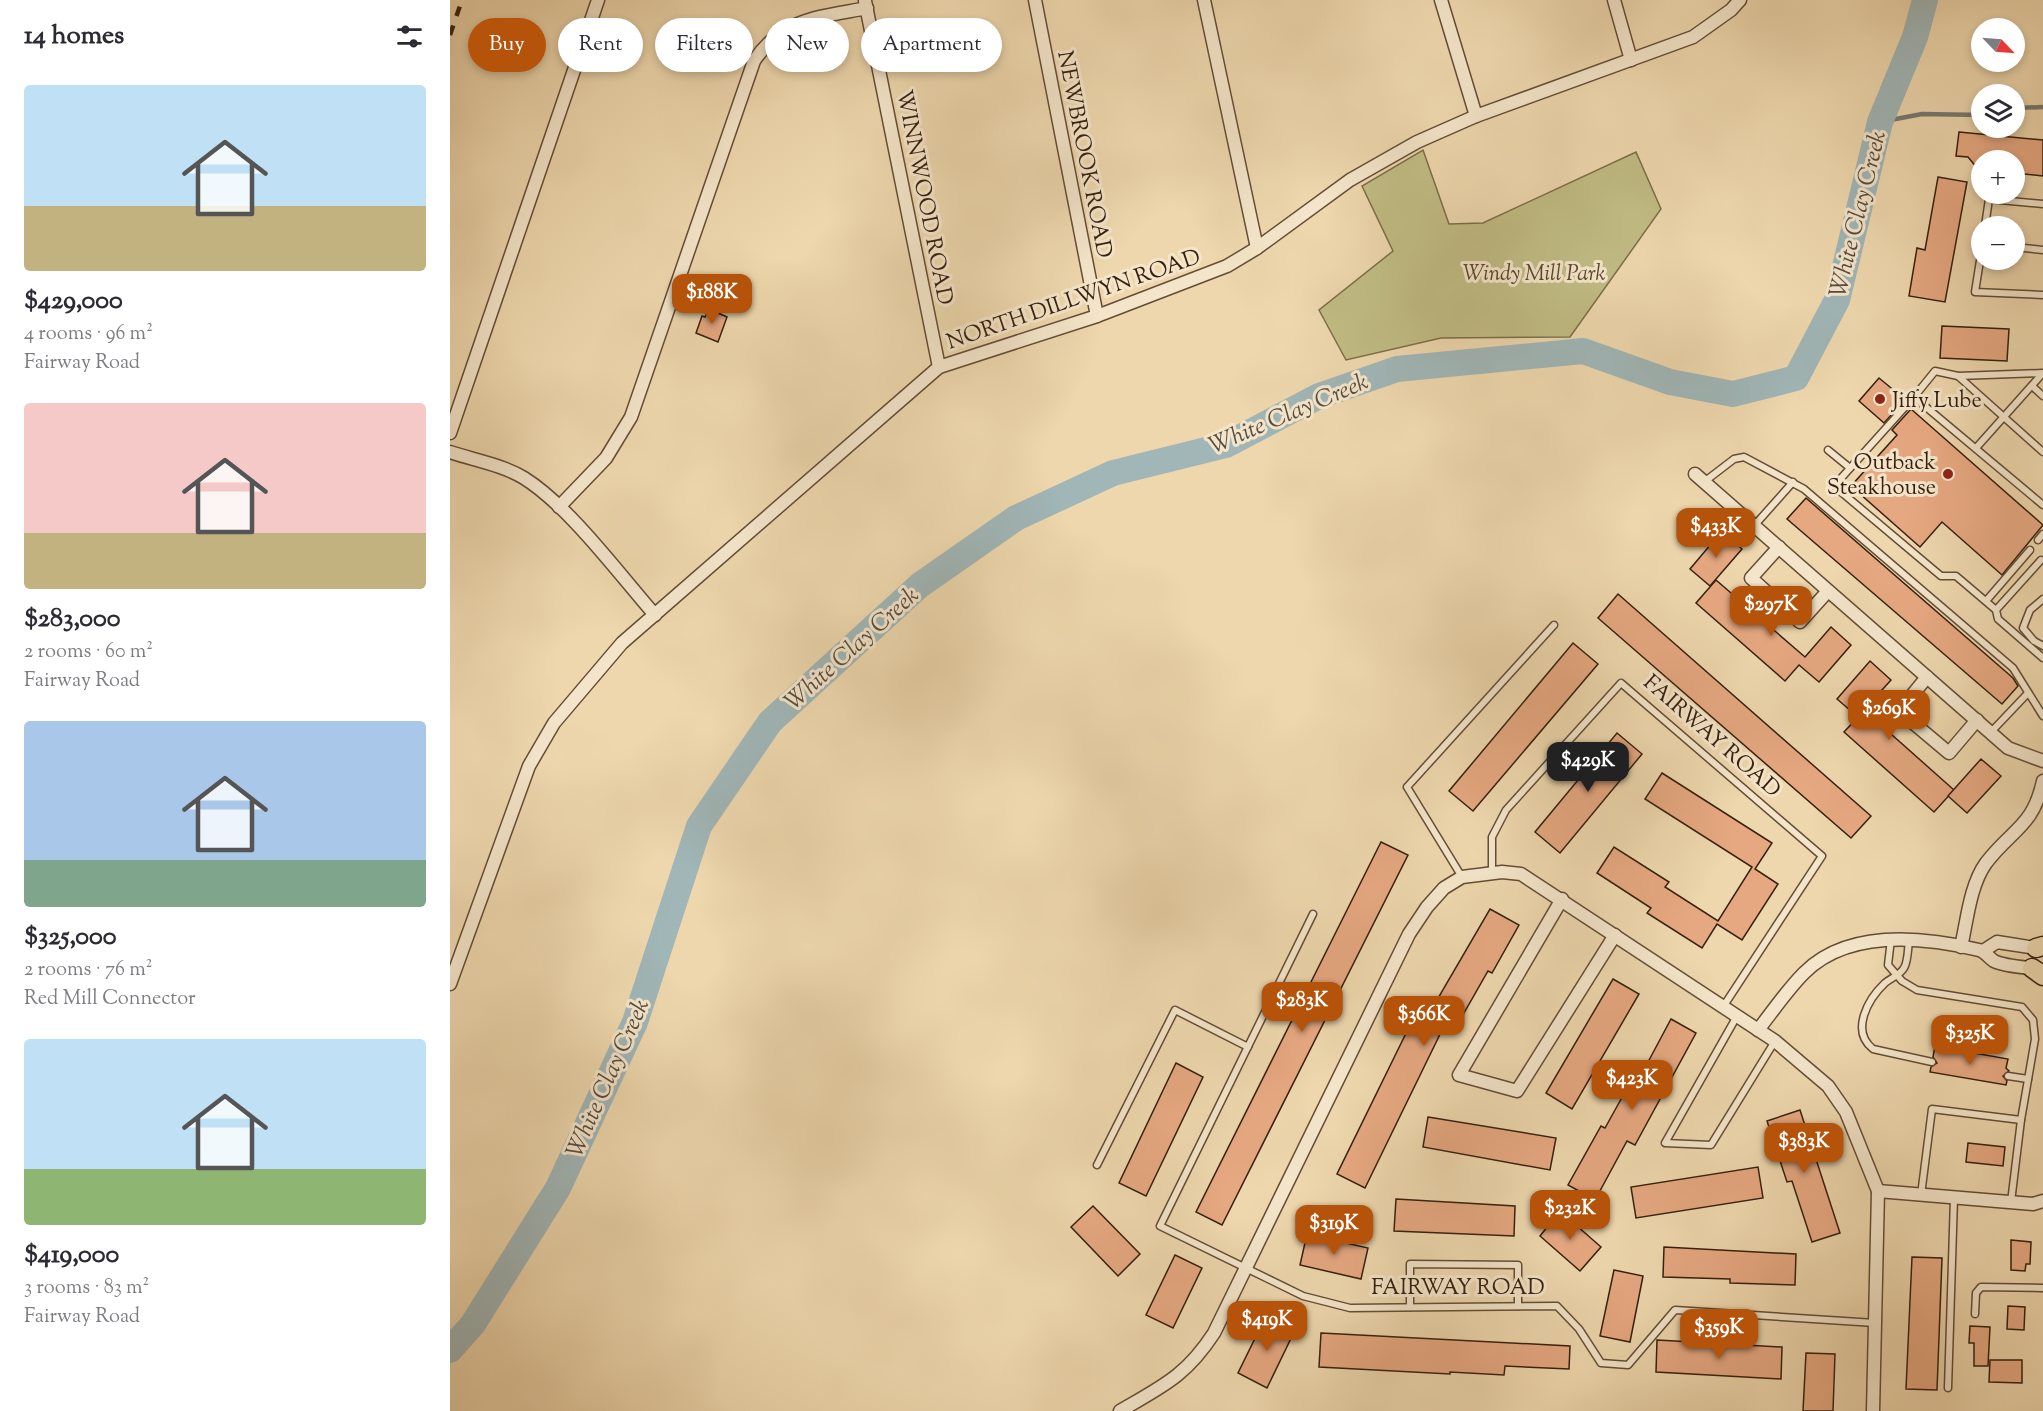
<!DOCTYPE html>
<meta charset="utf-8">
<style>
:root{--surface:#fff;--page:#f2f2f3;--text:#2b2b33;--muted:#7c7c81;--accent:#b45309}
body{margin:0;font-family:"Sorts Mill Goudy",serif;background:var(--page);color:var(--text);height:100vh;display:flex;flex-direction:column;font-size:22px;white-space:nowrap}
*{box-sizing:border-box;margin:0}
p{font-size:20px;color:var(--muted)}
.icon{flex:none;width:33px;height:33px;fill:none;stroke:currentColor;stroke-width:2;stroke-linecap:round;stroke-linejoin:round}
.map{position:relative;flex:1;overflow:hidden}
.drawer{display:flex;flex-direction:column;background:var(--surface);width:450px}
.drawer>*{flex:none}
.guide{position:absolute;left:18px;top:18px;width:570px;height:54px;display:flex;gap:12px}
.needle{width:39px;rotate:115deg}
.fabs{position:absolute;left:1521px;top:18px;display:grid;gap:12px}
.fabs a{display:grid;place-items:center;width:54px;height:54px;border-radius:50%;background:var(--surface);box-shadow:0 3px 9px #0003;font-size:30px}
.price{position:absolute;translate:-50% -51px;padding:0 14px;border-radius:12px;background:var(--accent);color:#fff;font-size:20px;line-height:39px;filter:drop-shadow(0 2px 3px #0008)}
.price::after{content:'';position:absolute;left:50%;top:36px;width:18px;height:14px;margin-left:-9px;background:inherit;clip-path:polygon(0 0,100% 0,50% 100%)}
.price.on{background:#222;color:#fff}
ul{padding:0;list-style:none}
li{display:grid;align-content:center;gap:12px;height:318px;padding:0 24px}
li span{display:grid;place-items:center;height:186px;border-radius:6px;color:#555}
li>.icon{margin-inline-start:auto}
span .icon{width:108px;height:108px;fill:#fffc;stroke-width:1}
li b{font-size:26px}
h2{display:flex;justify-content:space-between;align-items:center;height:72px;padding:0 24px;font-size:26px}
.chip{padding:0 21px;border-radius:27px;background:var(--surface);box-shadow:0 3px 9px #0003;font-size:21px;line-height:54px}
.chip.on{background:var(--accent);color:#fff}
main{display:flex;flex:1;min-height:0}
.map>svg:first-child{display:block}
.green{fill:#c1bc84;stroke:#7b6e49;stroke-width:1.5}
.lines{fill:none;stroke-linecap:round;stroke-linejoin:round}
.stream{stroke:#757a73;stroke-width:4.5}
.river{stroke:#a0b6b7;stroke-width:26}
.building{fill:#e6a881;stroke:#351f0e;stroke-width:1.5}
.lane-casing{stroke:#634d36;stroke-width:9}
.street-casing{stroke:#634d36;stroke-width:15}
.primary-casing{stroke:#351f0e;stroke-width:21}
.lane{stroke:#f4e5ca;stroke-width:6}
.street{stroke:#f4e5ca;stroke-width:12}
.primary{stroke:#eed7ad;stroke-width:18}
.rail{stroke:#351f0e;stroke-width:4.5;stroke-dasharray:10 10;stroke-linecap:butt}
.poi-dot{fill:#8f2418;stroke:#f4e5ca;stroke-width:2}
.labels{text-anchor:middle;stroke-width:6;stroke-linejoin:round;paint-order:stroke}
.street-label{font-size:22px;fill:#351f0e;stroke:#f4e5ca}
.park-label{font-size:22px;font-style:italic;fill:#58462c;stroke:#f4e5ca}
.poi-label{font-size:22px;fill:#351f0e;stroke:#f4e5ca;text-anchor:start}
.water-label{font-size:24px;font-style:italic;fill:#554c41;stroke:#f4e5ca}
</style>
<main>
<section class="drawer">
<h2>14 homes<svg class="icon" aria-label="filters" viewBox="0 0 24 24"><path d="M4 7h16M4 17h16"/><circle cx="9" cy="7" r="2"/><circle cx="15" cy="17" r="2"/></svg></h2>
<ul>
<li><span style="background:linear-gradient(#bfe0f5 65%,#c2b280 0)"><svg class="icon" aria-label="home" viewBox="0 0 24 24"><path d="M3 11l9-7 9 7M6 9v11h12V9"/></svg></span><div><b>$429,000</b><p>4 rooms · 96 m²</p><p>Fairway Road</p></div></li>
<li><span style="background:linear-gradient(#f6c9c9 70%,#c2b280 0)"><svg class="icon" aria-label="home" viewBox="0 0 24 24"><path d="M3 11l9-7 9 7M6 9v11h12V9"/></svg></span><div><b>$283,000</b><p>2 rooms · 60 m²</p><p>Fairway Road</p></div></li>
<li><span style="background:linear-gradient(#a9c7e8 75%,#7fa58c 0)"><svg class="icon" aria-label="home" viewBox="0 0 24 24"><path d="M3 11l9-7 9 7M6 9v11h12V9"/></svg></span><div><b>$325,000</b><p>2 rooms · 76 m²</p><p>Red Mill Connector</p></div></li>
<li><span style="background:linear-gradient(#bfe0f5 70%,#8fb573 0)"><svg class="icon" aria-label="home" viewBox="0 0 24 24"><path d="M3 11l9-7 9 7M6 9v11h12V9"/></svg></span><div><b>$419,000</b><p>3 rooms · 83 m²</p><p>Fairway Road</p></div></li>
</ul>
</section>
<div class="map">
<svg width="1593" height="1411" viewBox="0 0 1593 1411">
<rect width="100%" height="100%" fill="#eed7ad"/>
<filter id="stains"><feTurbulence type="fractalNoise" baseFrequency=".00333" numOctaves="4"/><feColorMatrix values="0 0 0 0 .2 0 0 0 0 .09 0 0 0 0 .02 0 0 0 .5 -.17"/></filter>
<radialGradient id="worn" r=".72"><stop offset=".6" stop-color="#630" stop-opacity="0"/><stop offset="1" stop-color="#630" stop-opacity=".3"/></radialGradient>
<polygon class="green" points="973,150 999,224 1033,223 1186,152 1211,209 1120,337 991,338 896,360 869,310 943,251 912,186"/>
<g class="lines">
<g class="stream">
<polyline points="1564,108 1593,107"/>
<polyline points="1430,122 1472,114 1532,115"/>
</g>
<polyline class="river" points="0,1350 23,1324 108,1188 185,1022 249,826 320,722 470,585 566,518 663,473 776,445 869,396 947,369 1133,351 1220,382 1283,394 1346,378 1387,300 1430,122 1465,37 1475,0"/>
</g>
<g class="building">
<polygon points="1509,132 1593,140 1593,176 1564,173 1564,160 1532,160 1532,174 1518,157 1506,156"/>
<polygon points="1488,177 1517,182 1495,302 1459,296 1467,248 1475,250"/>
<polygon points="259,309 277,317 268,342 246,333 252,316 255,317"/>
<polygon points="1492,326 1559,329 1557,361 1490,358"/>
<polygon points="1429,378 1452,397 1450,399 1453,402 1434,423 1409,401"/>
<polygon points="1461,409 1593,525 1552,575 1492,522 1470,547 1401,486 1447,435 1442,430"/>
<polygon points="1356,498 1563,678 1568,686 1552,704 1337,519"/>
<polygon points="1272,531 1292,549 1260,586 1240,569"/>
<polygon points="1266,580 1355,657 1381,627 1401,645 1369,682 1349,665 1335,681 1246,603"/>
<polygon points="1168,594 1421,816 1401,838 1148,618"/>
<polygon points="1123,643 1148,664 1023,811 999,791"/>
<polygon points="1420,661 1441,680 1414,710 1504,790 1484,812 1394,732 1408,717 1387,699"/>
<polygon points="1167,733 1192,754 1110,853 1085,832"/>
<polygon points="1531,759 1551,776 1517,813 1498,796"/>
<polygon points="1212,773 1322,843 1305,869 1328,884 1292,940 1267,924 1252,948 1197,913 1201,908 1147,873 1164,847 1219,882 1215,887 1268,921 1302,867 1195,799"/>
<polygon points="931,842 958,855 772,1225 746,1212"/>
<polygon points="1040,909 1069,925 1042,973 1038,971 1006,1027 996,1022 915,1188 887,1174 963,1019 973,1024"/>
<polygon points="1163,979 1189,994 1122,1109 1096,1093"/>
<polygon points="1221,1019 1246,1033 1185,1145 1177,1141 1145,1200 1118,1185 1151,1126 1155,1128 1185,1074 1190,1077"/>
<polygon points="1485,1046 1558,1059 1556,1068 1559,1071 1553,1076 1557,1081 1556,1085 1480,1072 1481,1067 1487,1063 1483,1057"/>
<polygon points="726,1063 753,1077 696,1196 669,1183"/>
<polygon points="1350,1110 1390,1233 1362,1242 1342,1181 1337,1182 1317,1121"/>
<polygon points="978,1117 1106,1138 1100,1170 973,1147"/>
<polygon points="1518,1143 1555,1147 1553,1166 1516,1162"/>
<polygon points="1308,1167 1313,1198 1186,1218 1181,1187"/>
<polygon points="946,1199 1065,1206 1064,1236 944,1231"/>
<polygon points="643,1206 690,1254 668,1276 621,1227"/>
<polygon points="1110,1211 1151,1247 1130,1271 1090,1236"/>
<polygon points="857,1234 918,1248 911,1279 850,1265"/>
<polygon points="1561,1240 1581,1242 1580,1264 1576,1264 1575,1271 1561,1270"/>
<polygon points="1214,1247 1346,1254 1345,1285 1280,1283 1280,1279 1213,1277"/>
<polygon points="725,1255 752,1268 723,1328 696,1315"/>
<polygon points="1462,1257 1492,1258 1487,1390 1456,1389"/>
<polygon points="1164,1270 1193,1276 1180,1342 1150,1336"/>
<polygon points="1558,1306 1575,1307 1574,1330 1557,1329"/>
<polygon points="816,1316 845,1330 817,1388 788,1373"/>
<polygon points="1520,1326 1540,1327 1538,1366 1524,1366 1524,1343 1519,1343"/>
<polygon points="871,1333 1120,1346 1119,1369 1055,1366 1054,1375 1000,1372 1000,1374 869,1367"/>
<polygon points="1207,1340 1332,1347 1331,1379 1206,1372"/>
<polygon points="1356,1353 1385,1354 1383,1411 1353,1411"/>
<polygon points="1540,1360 1572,1360 1572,1383 1539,1382"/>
</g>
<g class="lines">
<g class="lane-casing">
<g id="lane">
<polyline points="1535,226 1539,199 1593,204"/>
<polyline points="1564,247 1593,250"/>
<polyline points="1532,248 1525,292 1593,295"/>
<polyline points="1593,373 1508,376 1485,371 1464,397 1593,505"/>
<polyline points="1508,376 1593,452"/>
<polyline points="1582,386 1593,396"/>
<polyline points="1464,397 1384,486 1491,576 1506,576 1546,610"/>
<polyline points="1526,448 1592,374"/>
<polyline points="1378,450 1400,468"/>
<polyline points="1254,482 1284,459 1294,457 1354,489 1563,668 1593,716"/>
<polyline points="1304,526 1343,482"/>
<polyline points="1588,540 1593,534"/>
<polyline points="1591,560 1546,610 1548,619 1593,658"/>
<polyline points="1593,599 1580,610 1573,628 1584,641 1593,646"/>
<polyline points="1536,601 1580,550"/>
<polyline points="1541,732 1578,693"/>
<polyline points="1042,873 1042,837 1056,810 1171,683 1372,856 1273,1007"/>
<polyline points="1012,877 957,787 1104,625"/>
<polyline points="863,914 710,1226 853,1296 900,1308 1107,1306 1129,1329 1151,1363 1178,1365 1225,1310 1425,1323"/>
<polyline points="1441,939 1438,965 1452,981 1467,990 1572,1007 1583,1020 1585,1039 1571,1120"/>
<path d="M 1459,940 C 1458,948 1458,962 1454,968 C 1450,975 1441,978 1435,983 C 1418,999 1400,1031 1423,1049 L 1482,1062"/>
<polyline points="1287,1016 1215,1143 1261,1145 1325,1041"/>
<polyline points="1558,1076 1578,1079"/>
<polyline points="647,1165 725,1010 798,1047"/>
<polyline points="1471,1195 1482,1109 1571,1120 1561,1202"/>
<polyline points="960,1307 960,1264 1068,1265 1068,1306"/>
<polyline points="1525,1314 1526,1293 1531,1287 1593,1288"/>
<polyline points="1498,1388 1504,1198"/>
</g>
</g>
<g class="street-casing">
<g id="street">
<polyline points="585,0 647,316"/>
<polyline points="754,0 807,248"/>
<polyline points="991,0 1026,116"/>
<polyline points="1164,0 1181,60"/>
<polyline points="415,1 489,367"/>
<polyline points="0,433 148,0"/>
<path d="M 0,452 C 24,460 53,465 74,478 C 119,506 169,574 205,615"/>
<polyline points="1245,474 1558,748 1593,761"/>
<path d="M 109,507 L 156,458 L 181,417 L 304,61 C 332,18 371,17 417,8"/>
<polyline points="1329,547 1301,578 1350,622 1378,591"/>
<polyline points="1477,677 1449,711 1499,753 1527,720"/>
<polyline points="1112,899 1009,1075 1067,1091 1165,935"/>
<path d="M 1511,947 C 1517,921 1520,885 1536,863 C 1562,829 1583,827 1593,781"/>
<polyline points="1533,951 1547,942 1592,949"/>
<polyline points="0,984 79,766 104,723 172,643 489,367 647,316 777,266 807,248 900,180 967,142 1026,116 1243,37 1281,10 1290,0"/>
<path d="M 1308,1030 C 1323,1011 1337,990 1354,973 C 1398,929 1474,937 1529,950 C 1536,952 1539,958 1544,961 C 1556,967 1576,967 1589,969"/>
<polyline points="1428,1191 1583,1204 1593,1201"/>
<path d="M 670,1411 C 713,1386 736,1376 764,1333 L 959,934 L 977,907 L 994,888 L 1012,877 L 1052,872 L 1071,874 L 1325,1041 L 1378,1086 L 1396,1112 L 1428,1191 L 1423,1411"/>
</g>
</g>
<g class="primary-casing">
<g id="primary">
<polyline points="1586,948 1593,946"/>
<polyline points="1582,968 1593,976"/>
</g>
</g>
<use href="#lane" class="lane"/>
<use href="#street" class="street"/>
<use href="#primary" class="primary"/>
<polyline class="rail" points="0,35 12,0"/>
</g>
<g class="poi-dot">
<circle cx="1430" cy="399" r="6"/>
<circle cx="1498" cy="474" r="6"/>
</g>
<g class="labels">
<g class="street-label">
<text transform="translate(636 154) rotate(79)" y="8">NEWBROOK ROAD</text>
<text transform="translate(476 197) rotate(79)" y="8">WINNWOOD ROAD</text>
<text transform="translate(623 298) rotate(-19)" y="8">NORTH DILLWYN ROAD</text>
<text transform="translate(1263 735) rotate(41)" y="8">FAIRWAY ROAD</text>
<text x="1008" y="1294">FAIRWAY ROAD</text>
</g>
<g class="park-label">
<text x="1084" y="280">Windy Mill Park</text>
</g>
<g class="poi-label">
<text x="1442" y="407">Jiffy Lube</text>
<text x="1486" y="469" text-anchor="end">Outback<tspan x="1486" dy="25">Steakhouse</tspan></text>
</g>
<g class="water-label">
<text transform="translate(1407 214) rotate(-76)" y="8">White Clay Creek</text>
<text transform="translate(838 413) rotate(-23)" y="8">White Clay Creek</text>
<text transform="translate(401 648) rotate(-42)" y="8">White Clay Creek</text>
<text transform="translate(157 1078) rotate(-66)" y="8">White Clay Creek</text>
</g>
</g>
<rect width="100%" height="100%" filter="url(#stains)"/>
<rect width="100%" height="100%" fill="url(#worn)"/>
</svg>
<div class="fabs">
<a><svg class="needle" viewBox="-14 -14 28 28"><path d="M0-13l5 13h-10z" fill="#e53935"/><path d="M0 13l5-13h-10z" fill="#7c7c81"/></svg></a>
<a><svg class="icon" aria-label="layers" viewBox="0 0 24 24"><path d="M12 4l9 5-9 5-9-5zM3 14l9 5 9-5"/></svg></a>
<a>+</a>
<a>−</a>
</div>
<b class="price" style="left:262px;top:325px">$188K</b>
<b class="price" style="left:1266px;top:559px">$433K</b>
<b class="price" style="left:1321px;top:637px">$297K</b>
<b class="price" style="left:1439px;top:741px">$269K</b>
<b class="price on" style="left:1138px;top:793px">$429K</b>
<b class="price" style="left:852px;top:1033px">$283K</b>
<b class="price" style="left:974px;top:1047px">$366K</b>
<b class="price" style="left:1520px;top:1066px">$325K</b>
<b class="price" style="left:1182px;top:1111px">$423K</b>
<b class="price" style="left:1354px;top:1174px">$383K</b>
<b class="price" style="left:1120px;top:1241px">$232K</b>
<b class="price" style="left:884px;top:1256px">$319K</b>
<b class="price" style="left:817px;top:1352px">$419K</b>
<b class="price" style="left:1269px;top:1360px">$359K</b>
<div class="guide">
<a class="chip on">Buy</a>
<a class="chip">Rent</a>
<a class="chip">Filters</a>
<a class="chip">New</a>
<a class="chip">Apartment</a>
</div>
</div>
</main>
